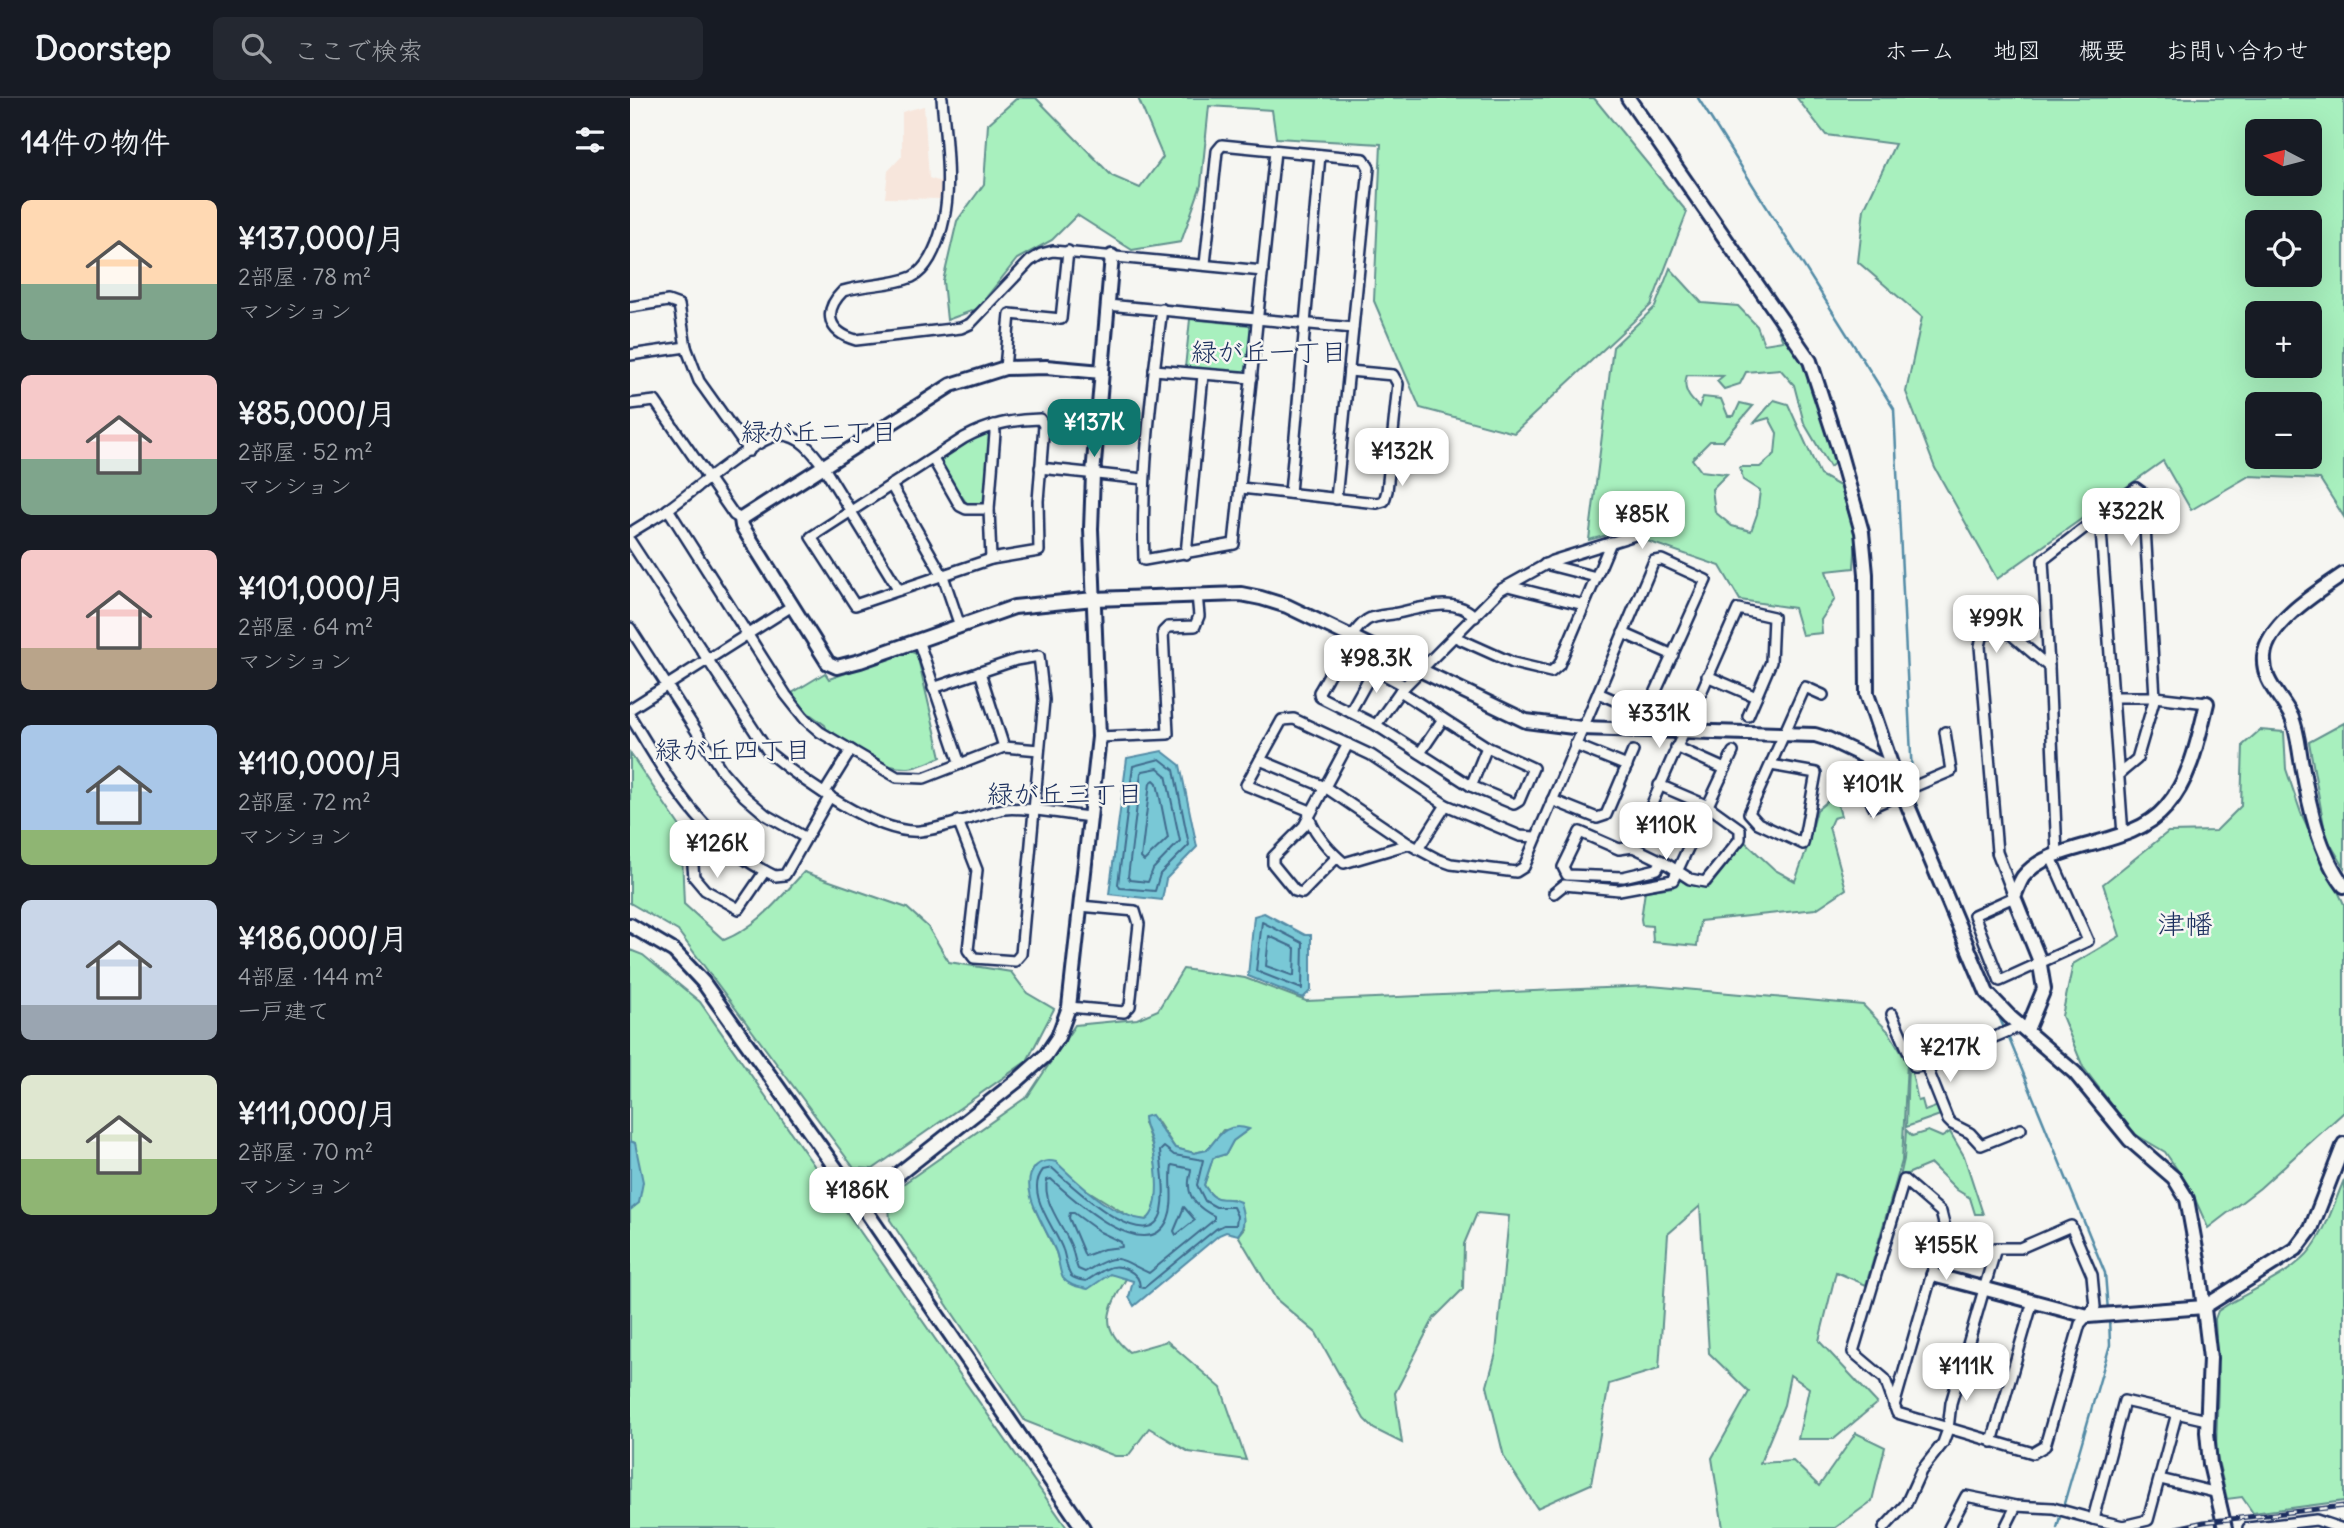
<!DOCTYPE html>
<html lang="ja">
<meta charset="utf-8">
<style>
:root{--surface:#171b24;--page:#242831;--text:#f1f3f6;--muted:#9ea1a6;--line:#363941;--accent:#0f766e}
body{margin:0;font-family:Delius,"Klee One",sans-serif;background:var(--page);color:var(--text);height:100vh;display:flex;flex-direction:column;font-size:26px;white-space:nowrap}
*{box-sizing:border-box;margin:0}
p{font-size:23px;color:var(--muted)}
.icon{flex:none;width:38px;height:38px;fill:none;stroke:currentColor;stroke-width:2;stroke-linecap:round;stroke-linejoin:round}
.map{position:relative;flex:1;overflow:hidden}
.side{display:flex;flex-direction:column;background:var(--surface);width:630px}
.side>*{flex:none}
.needle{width:46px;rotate:277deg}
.controls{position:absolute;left:1615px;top:21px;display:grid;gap:14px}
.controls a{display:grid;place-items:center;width:77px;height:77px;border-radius:10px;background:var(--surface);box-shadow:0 7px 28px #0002;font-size:35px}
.price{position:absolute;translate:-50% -60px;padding:0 16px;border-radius:14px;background:#fff;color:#222;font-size:23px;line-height:46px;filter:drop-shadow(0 2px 4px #0008)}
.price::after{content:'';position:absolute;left:50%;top:42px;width:21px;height:16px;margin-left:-10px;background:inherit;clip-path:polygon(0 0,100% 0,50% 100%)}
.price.active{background:var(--accent);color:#fff}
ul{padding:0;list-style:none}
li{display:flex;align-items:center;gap:21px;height:175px;padding:0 21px}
li span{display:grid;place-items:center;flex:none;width:196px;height:140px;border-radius:10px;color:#555}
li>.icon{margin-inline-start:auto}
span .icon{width:84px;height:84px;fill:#fffc;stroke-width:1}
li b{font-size:30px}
h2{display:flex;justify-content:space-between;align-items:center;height:84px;padding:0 21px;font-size:30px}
header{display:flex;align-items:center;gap:42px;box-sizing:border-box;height:98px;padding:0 35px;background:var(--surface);border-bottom:2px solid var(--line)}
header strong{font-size:33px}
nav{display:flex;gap:38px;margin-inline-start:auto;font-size:24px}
.search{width:490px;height:63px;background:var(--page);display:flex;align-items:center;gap:18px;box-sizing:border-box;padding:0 24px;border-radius:10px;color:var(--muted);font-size:26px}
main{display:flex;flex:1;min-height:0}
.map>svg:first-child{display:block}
.built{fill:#f7e6dc}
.green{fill:#a8f0be;stroke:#62908e;stroke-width:2;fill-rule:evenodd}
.water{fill:#79c8d6;stroke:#538ba6;stroke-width:2}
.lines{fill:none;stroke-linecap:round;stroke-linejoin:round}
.shore{stroke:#416c8e;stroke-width:2}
.stream{stroke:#538ba6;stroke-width:2.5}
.street-casing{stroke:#1b2f5e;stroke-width:14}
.secondary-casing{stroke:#1b2f5e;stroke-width:18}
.street{stroke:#f6f6f2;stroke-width:9}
.secondary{stroke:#f6f6f2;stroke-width:12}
.rail-casing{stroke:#1b2f5e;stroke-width:5}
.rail{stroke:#f6f6f2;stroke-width:2.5;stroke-dasharray:8;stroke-linecap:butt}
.labels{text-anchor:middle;stroke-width:5;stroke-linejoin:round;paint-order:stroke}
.neighbourhood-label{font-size:26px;fill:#1b2f5e;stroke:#f6f6f2}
.quarter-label{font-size:28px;fill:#1b2f5e;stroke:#f6f6f2}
</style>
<header>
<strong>Doorstep</strong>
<div class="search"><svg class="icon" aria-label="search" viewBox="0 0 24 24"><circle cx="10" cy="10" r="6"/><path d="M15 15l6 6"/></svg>ここで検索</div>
<nav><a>ホーム</a><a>地図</a><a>概要</a><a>お問い合わせ</a></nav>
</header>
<main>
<section class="side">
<h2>14件の物件<svg class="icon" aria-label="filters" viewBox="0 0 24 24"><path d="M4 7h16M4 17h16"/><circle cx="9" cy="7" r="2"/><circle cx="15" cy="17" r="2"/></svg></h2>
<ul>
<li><span style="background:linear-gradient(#ffd9b3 60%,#7fa58c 0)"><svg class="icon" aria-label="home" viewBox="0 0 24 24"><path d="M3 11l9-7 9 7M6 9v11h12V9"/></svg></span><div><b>¥137,000/月</b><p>2部屋 · 78 m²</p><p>マンション</p></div></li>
<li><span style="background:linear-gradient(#f6c9c9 60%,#7fa58c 0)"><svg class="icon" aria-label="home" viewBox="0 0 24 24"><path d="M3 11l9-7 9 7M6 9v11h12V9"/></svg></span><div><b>¥85,000/月</b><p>2部屋 · 52 m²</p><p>マンション</p></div></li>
<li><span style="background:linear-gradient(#f6c9c9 70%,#b9a48a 0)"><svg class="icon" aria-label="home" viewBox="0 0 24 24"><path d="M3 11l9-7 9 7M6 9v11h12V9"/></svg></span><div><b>¥101,000/月</b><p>2部屋 · 64 m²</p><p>マンション</p></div></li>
<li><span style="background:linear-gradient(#a9c7e8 75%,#8fb573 0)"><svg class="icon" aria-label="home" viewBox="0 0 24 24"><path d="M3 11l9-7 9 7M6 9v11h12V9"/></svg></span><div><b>¥110,000/月</b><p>2部屋 · 72 m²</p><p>マンション</p></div></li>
<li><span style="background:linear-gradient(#c9d6e8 75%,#9aa5b1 0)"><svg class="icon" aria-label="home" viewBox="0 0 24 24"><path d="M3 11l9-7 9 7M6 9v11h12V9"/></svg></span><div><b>¥186,000/月</b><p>4部屋 · 144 m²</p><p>一戸建て</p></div></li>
<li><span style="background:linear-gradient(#dfe7d0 60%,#8fb573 0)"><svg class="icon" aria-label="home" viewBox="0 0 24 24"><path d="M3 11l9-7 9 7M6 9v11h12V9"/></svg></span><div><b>¥111,000/月</b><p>2部屋 · 70 m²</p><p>マンション</p></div></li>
</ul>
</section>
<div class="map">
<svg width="1714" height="1430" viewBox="0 0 1714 1430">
<rect width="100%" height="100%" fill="#f6f6f2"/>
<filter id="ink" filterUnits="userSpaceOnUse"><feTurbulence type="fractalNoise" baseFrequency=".0143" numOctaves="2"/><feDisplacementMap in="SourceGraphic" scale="14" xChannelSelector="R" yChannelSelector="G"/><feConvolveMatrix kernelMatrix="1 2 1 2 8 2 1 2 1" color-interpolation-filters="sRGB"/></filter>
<g filter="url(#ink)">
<polygon class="built" points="294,8 299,80 314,85 314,101 255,100 258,73 272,58 272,14"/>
<g class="green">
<polygon points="387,0 406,0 482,78 510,90 533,59 508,0 964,0 1057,114 1021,207 884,335 790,310 744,203 751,46 646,40 642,12 579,8 571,87 551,144 502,152 447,117 422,142 387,161 347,211 317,222 313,183 327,123 354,86 358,26"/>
<path d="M 1167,0 L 1714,0 L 1714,419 L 1690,381 L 1619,378 L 1561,412 L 1533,363 L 1367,481 L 1305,370 L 1276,294 L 1292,219 L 1228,164 L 1234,111 L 1265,46 L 1196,37 ZM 1628,33 L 1680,33 L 1680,86 L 1628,86 ZM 1628,124 L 1680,124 L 1680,177 L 1628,177 ZM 1628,215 L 1680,215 L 1680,268 L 1628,268 ZM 1628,306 L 1680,306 L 1680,359 L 1628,359 Z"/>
<path d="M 1040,170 L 1072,205 L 1108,208 L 1127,228 L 1134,246 L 1153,243 L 1141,216 L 1175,266 L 1206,364 L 1200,369 L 1174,325 L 1164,287 L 1150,271 L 1116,274 L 1110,286 L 1094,291 L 1087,283 L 1093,278 L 1057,277 C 1052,291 1059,300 1069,309 L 1073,299 L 1091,301 L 1098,318 L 1104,318 L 1110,305 L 1123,308 L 1093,343 L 1080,343 L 1062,361 L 1071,373 L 1097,376 L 1082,391 L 1085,414 L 1102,428 L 1121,433 L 1127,416 L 1130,393 L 1113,382 L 1110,369 L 1130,369 L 1145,356 L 1147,335 L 1139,320 L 1125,324 L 1144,302 L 1158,306 L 1190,377 L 1210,388 L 1226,438 L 1224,470 L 1196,473 L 1205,501 L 1191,522 L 1192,535 L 1172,537 L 1164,510 L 1110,502 L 1090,468 L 1017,443 L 1011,428 L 959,442 L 983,249 L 1025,209 Z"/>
<polygon points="560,221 619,227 622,230 618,274 614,277 555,270"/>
<polygon points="358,332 362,335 356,402 352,405 338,407 308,365 309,361 339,341"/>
<path d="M 279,553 L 287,556 L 311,659 C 301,663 290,669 279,670 C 250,672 220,647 197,633 L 195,627 L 177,614 L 162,595 L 195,575 L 199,581 Z"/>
<polygon points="1714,625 1714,769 1696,739 1679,644"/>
<polygon points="1630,632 1654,634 1656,671 1671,715 1714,806 1714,1014 1630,1090 1578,1130 1560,1090 1535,1054 1503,1035 1453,969 1432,918 1443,866 1490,838 1473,786 1538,734 1586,733 1611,708 1613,647"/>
<path d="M 0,655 L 51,730 L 54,806 L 94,842 C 130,827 148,802 174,774 L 277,810 L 298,829 L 319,864 L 381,874 L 397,895 L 424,911 L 397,963 L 243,1071 L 224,1070 L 48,833 L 0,805 Z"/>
<polygon points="1205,697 1211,718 1203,720 1199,729 1216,791 1186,811 1070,823 1067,848 1023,844 1022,828 1012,827 1011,821 1015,793 1043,789 1050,780 1057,786 1080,788 1115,744 1145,772 1165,783 1176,753 1187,712"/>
<polygon points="0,852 13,857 70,904 437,1430 0,1430 0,1112 9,1104 5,1045 0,1043"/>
<path d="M 553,871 L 615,880 L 676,903 L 1021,888 L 1233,907 L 1259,934 L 1277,964 L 1272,1063 L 1236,1187 L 1206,1174 L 1189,1243 L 1247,1305 L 1204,1341 L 1168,1341 L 1179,1290 L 1160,1277 L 1154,1307 L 1130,1365 L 1163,1363 L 1189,1388 L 1226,1335 L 1255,1349 L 1242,1403 L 1205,1430 L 1093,1430 L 1082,1360 L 1119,1294 L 1079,1255 L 1070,1108 L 1038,1136 L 1029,1271 L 979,1286 L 961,1386 L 907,1410 L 874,1359 L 857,1288 L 866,1255 L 879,1118 L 847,1115 L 834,1146 L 833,1191 L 804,1220 L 765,1295 L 772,1345 L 744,1331 L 734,1321 L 686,1235 L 646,1201 L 608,1137 L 614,1130 L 603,1101 C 587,1102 583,1101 574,1087 L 583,1060 L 596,1056 L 603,1043 L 618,1032 L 593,1032 L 577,1052 L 564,1055 L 545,1050 L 526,1021 L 514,1025 C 525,1051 534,1092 521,1119 L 515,1122 L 502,1120 L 457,1092 L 404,1109 L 426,1154 L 433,1180 L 480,1176 L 497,1179 C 479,1211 467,1227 499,1254 L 537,1243 L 591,1290 L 616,1362 L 559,1354 L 519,1330 L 498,1358 L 485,1358 L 395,1323 L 260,1122 L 259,1109 L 273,1086 L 398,998 L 445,927 L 507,921 L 528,912 Z"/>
<polygon points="1280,965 1288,1003 1292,1002 1295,1013 1308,1008 1310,1017 1276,1029 1278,966"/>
<polygon points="1276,1032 1282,1038 1298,1033 1312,1039 1320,1034 1334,1058 1353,1116 1345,1116 1340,1100 1327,1092 1301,1066 1270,1079 1274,1061"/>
<path d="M 1714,1082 L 1714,1403 L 1623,1415 L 1612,1399 L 1597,1401 L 1586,1354 L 1588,1284 L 1585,1221 L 1588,1213 L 1597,1207 C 1622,1192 1665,1174 1682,1150 C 1697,1130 1704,1105 1714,1082 Z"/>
</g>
<g class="water">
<polygon points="532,653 550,667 567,749 536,781 532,802 479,796 497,660"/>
<polygon points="634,815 675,837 681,837 681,892 673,900 618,878 624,818"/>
<path d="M 521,1017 L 545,1050 L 564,1055 L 577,1052 C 590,1036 597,1024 619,1031 L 603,1043 L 596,1056 L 583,1060 L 574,1087 C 588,1110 592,1095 610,1104 C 613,1116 617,1126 608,1137 L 596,1134 L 589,1137 L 504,1208 L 499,1199 L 503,1183 L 480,1176 L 458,1191 C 449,1189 439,1188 433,1180 C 429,1173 429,1161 426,1154 C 418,1132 385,1090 406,1068 C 411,1063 419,1062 426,1064 C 452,1088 480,1118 516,1122 C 533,1111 526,1065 522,1046 C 520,1036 514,1029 514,1019 Z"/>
<polygon points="0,1043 5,1045 13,1084 9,1105 0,1112"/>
</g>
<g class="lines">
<g class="shore">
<polygon points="530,661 544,672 559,747 530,776 525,793 490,790 488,786 503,668"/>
<polygon points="528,670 536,677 550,743 523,771 518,784 500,782 498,779 511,675 513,673"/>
<polygon points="524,682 527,685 538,740 514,763 511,760 520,685"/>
<polygon points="632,824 673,845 672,891 626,873"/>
<polygon points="639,838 665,850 664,878 636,868"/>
<path d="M 534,1049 L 544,1057 L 573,1062 L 567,1087 L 575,1103 L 586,1109 L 603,1109 L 607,1118 L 606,1127 L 594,1127 L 586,1131 L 514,1190 L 510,1189 C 510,1174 489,1164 476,1171 C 469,1174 463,1179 456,1183 C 451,1182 446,1182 441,1178 C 436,1171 436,1160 433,1152 C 425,1129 394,1095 413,1072 L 422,1070 C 438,1084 519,1163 532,1113 C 536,1093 532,1073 530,1053 Z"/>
<path d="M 542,1067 L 561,1071 C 561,1076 558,1082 559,1088 C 559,1102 572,1112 584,1118 L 584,1122 L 519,1175 C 487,1160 488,1153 455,1174 L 448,1171 C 445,1164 444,1157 442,1150 C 434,1128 412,1105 417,1082 L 421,1081 C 442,1100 517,1170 538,1121 C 545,1103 539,1084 542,1067 Z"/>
<polygon points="554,1109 565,1122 546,1137 544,1133"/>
<polygon points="440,1115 444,1115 470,1134 491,1144 492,1149 474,1151 455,1158 439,1120"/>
</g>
<g class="stream">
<polyline points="1068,0 1264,311 1283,698 1319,790"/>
<polyline points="1366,912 1375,932"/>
<polyline points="1378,938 1475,1175 1478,1213"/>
<polyline points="1433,1409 1480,1247 1479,1219"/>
<polyline points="1427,1430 1431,1415"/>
</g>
<g class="street-casing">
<g id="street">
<path d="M 312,0 C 316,53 327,111 300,160 C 296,167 290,175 282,179 C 260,188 235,186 213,193 C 192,214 198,234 226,242 L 331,230 L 340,226 L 400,163 L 411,156 L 423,153 L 633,173"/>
<polyline points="575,166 587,53 592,47 734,61 739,70 706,401"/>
<polyline points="478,207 723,230"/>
<polyline points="0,209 38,203 49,207 56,249 69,283 119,353"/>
<path d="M 532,211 C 521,294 511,378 514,462 L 604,446 L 645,53"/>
<polyline points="0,257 56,249"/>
<polyline points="375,270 380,216 431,221 438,153"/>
<polyline points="524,272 622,280"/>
<polyline points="0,306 25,303 104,417 111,421"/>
<path d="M 410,321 L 414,327 L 408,403 L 409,453 L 361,461 L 225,507 L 181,439 L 334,340 C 360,326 380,322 410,321 Z"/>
<polyline points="303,361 330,408 336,411 359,411"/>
<polyline points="410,370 514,381"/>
<polyline points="261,387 313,478 330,528"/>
<polyline points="611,390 747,405 754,403 757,393 768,286 763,277 719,273"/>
<polyline points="660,395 690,57"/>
<polyline points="38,411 156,597 175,621 190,634 267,679 294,680 374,649 409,652"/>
<polyline points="1470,418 1493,737"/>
<path d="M 0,435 C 12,427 25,420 37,412 C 60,396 127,338 151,337 C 170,337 183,354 193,368 L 269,492"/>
<path d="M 0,443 L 139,655 C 172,682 247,737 290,733 C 318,730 346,717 374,711 C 392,708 439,717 460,719"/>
<polyline points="556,456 573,277"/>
<polyline points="361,461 359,411 365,335 364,327"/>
<polyline points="915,466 966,479"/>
<polyline points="878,488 954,507"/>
<polyline points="0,530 92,673 114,698 136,717 176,740"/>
<polyline points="993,535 1043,557"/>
<polyline points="825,539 883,565 921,574 929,567 981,444"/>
<polyline points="288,542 330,666"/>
<polyline points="1419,569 1413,462 1506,390 1513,395 1525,599 1507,661 1489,676"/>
<polyline points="350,574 374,649"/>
<polyline points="1077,578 1126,599"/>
<polyline points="303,590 386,562 409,558 414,602 391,856 385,863 344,860 338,852 347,772 328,723"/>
<path d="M 770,593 L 857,649 L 903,670 L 889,703 L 884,706 L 841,688 L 746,627 L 690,599 L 689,594 C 700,576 721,532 737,522 C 743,518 756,517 763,516 C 788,511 826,497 845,519"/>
<polyline points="1483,599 1525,599 1577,605"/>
<polyline points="0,611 162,508"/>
<polyline points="720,614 740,578 749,574 775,588"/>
<path d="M 0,618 C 40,683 73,745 145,778 L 155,777 L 200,698"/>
<polyline points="746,627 770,593 870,492 922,463 1008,436"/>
<polyline points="469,639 538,636 533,534 538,529 565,528 569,518 567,496"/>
<polyline points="945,647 997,668"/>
<polyline points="1046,649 1095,671"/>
<polyline points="790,655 813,621"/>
<polyline points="630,662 695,689 779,746"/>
<polyline points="1141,667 1186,675 1173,746 1128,725 1119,715 1175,589 1193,597"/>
<polyline points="841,688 857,649"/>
<polyline points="1235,689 1243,708 1273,695"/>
<polyline points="1271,689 1283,689 1321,673 1315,634"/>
<polyline points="195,694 221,652"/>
<polyline points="922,702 967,720 976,717 1003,653"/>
<polyline points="74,728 61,746 64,779 75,792 109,811 135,773"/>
<path d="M 905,739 L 890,738 L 816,707 L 741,657 L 664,621 L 652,622 L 616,687 L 678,712 C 679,731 700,753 714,765 L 779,746 L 807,761 L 821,766 L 886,774 L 894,769 L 1024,463 L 1032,462 L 1076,482 L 1018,611 L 1009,613 L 968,595"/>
<polyline points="1003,749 1032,763 1060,781 1075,784 1110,741 1110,731 1078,708 1029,687"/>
<polyline points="788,751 816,707"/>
<polyline points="707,759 672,795 665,793 643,766 643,759 674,728 718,646"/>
<polyline points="1421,759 1458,843 1370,883 1344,817 1384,799 1367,754 1350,548 1353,536 1377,533 1419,569 1427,757"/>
<polyline points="1032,763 1027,771 993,779 937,777 933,769 950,734 989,751 1003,749 1108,511 1143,519 1141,564 1118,618"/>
<polyline points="924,795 934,787 989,792 1043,782 1103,654"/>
<polyline points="439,909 494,914 500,908 509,826 505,813 450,808"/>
<polyline points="1262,916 1285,969 1296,967 1318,1022 1322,1026 1340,1035 1351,1047 1391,1031"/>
<polyline points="1296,967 1391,928"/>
<polyline points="1547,1315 1518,1422 1493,1428 1463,1421 1494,1303 1577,1322"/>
<polyline points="1362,1344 1403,1203"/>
<polyline points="1530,1381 1588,1395"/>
<polyline points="1254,1430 1276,1406 1291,1373 1313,1345 1318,1331 1321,1305 1366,1150 1390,1150 1441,1128 1462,1177 1465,1209 1450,1226 1415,1348 1403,1355 1267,1315 1255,1281 1223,1254 1274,1082 1311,1114 1315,1130 1264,1308"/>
<polyline points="1319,1430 1336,1398 1386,1408 1423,1410 1463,1421"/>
<polyline points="1375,1430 1386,1408"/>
<polyline points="1618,1430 1686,1422 1710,1430"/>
</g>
</g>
<g class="secondary-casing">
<g id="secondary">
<polyline points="998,0 1180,263 1208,349 1232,434 1236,476 1237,596 1263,672 1357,895 1380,919 1445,975 1500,1042 1544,1080 1557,1101 1568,1162 1580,1260 1577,1334 1580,1366 1595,1430"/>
<polyline points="472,274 416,269 375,270 321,287 111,421 112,428 198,565 207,569 230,563 384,509 464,501 611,496 631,500 657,508 896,623 951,630 1185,637 1198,641 1263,672"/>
<path d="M 1714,476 C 1689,493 1637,525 1634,558 C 1632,585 1652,598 1662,620 C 1668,634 1669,653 1672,667 C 1679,707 1689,755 1714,788"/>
<polyline points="0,827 44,853 73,884 229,1103 453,1430"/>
<path d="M 1397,932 L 1414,891 L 1409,861 L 1384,799 C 1387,792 1389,785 1393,779 C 1421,742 1501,751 1536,709 C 1561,680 1568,642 1577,605"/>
<polyline points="229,1103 261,1082 388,982 416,957 428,939 439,909 469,639 461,431 463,376 482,158"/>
<polyline points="1303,1177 1458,1218 1574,1209 1666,1151 1681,1131 1714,1046"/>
</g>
</g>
<use href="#street" class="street"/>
<use href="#secondary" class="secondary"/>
<g class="rail-casing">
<polyline id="rail" points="1546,1430 1574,1424 1714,1408"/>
</g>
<use href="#rail" class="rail"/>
</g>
</g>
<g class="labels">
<g class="neighbourhood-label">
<text x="639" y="263">緑が丘一丁目</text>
<text x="189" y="343">緑が丘二丁目</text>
<text x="103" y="661">緑が丘四丁目</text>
<text x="435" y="705">緑が丘三丁目</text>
</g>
<g class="quarter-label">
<text x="1555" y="836">津幡</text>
</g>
</g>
</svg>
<div class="controls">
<a><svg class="needle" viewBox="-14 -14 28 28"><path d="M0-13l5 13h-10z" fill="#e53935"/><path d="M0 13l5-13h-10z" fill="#9ea1a6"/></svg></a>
<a><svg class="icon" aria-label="locate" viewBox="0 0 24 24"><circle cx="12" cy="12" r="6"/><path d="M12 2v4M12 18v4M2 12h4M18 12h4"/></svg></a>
<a>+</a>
<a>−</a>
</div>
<b class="price active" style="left:464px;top:361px">¥137K</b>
<b class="price" style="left:772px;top:390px">¥132K</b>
<b class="price" style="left:1501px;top:450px">¥322K</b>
<b class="price" style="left:1012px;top:453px">¥85K</b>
<b class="price" style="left:1366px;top:557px">¥99K</b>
<b class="price" style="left:746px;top:597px">¥98.3K</b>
<b class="price" style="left:1029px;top:652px">¥331K</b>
<b class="price" style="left:1243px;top:723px">¥101K</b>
<b class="price" style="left:1036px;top:764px">¥110K</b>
<b class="price" style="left:87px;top:782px">¥126K</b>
<b class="price" style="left:1320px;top:986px">¥217K</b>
<b class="price" style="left:227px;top:1129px">¥186K</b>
<b class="price" style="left:1316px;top:1184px">¥155K</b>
<b class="price" style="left:1336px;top:1305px">¥111K</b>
</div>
</main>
